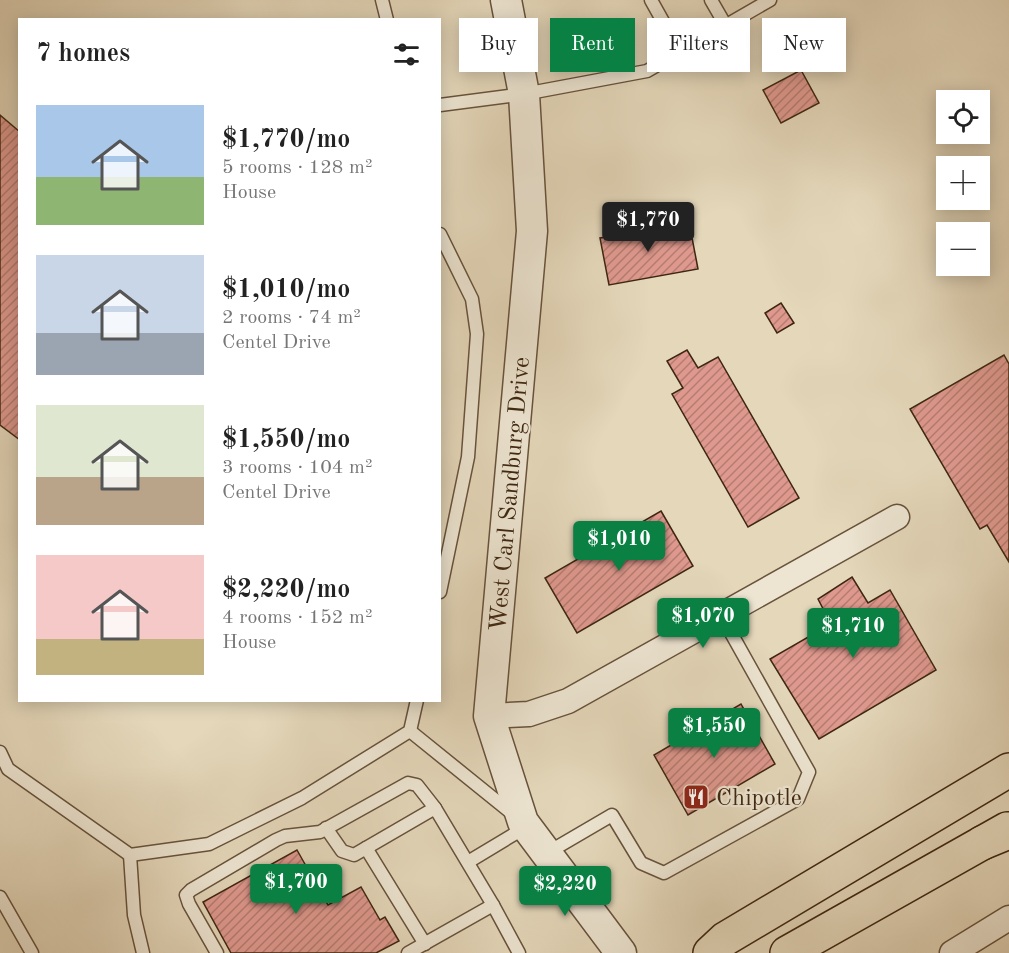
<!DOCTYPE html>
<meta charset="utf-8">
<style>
:root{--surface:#fff;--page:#f2f2f2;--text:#222;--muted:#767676;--accent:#0b8043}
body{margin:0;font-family:"Old Standard TT",serif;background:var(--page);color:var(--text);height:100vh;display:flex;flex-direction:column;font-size:22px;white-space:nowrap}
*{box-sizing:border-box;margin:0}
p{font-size:20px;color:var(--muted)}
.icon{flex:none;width:33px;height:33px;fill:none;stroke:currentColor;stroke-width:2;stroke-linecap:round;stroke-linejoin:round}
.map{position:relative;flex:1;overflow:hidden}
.details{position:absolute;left:18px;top:18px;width:423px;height:684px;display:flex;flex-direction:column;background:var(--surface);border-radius:0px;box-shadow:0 3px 15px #0003}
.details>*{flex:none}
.guide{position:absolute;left:459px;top:18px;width:459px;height:54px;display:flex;gap:12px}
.buttons{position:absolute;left:936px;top:90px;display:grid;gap:12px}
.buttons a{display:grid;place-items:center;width:54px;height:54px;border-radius:0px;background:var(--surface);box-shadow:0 3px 15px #0003;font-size:30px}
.price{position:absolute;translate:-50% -51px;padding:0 14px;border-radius:6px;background:var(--accent);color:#fff;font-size:20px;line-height:39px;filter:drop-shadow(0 2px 3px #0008)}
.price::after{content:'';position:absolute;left:50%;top:36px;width:18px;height:14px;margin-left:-9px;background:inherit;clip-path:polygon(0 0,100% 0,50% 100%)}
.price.active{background:#222;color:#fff}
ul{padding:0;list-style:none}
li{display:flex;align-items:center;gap:18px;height:150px;padding:0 18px}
li span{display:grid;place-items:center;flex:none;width:168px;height:120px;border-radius:0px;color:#555}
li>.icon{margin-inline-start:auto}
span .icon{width:72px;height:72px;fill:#fffc;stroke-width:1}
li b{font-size:26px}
h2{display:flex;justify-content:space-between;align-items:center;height:72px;padding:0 18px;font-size:26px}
.tag{padding:0 21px;border-radius:0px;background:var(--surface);box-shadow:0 3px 15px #0003;font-size:21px;line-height:54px}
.tag.active{background:var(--accent);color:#fff}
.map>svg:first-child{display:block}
.building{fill:url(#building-hatch);stroke:#3e2611;stroke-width:1.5}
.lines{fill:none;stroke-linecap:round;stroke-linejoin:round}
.service-casing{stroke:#68523b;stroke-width:15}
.minor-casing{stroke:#68523b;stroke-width:27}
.tertiary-casing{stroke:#68523b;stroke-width:33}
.primary-casing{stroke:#3e2611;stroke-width:36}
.motorway-casing{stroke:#3e2611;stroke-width:36}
.service{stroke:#ede5d2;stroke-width:12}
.minor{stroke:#ede5d2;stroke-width:24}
.tertiary{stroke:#ede5d2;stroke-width:30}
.primary{stroke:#e4d7ba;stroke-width:33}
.motorway{stroke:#e4d7ba;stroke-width:33}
.labels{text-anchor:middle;stroke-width:4.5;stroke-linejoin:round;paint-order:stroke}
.street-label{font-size:24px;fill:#3e2611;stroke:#ede5d2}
.poi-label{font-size:24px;fill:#3e2611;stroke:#ede5d2;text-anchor:start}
</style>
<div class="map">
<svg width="1009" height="953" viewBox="0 0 1009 953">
<defs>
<pattern id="building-hatch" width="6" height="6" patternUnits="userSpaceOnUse" patternTransform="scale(1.5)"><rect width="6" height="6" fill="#de988d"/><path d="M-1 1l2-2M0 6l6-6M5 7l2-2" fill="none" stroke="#b57c72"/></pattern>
</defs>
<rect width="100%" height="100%" fill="#e4d7ba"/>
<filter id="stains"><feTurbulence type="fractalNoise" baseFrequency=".00333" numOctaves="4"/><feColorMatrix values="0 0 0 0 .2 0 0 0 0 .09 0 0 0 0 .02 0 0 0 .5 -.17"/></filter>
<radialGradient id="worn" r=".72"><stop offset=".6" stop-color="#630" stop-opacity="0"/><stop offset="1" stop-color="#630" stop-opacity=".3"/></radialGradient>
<g class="building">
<polygon points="801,70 819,103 781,123 763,90"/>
<polygon points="0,115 20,132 20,440 0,425"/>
<polygon points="689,222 698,269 609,285 600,238 607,237 606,230 634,225 635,232"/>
<polygon points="781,303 794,323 777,333 765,313"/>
<polygon points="687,350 698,368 718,357 799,498 748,527 672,394 683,388 667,361"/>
<polygon points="1004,355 1009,364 1009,562 987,525 980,529 910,409"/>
<polygon points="661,511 693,566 577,633 545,578"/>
<polygon points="852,577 868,603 890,590 936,670 819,739 770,659 831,624 818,599"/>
<polygon points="741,704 775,764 688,815 654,755"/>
<polygon points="297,850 328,905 361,887 380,920 385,917 399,941 376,953 231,953 203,902"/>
</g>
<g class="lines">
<g class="service-casing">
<g id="service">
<polyline points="382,0 387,20"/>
<polyline points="651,0 680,52"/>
<polyline points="711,0 726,26"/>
<polyline points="440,105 524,94 647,71 770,0"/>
<polyline points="440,234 472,299 477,334 468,457 440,592"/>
<polyline points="410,731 514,815"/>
<polyline points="0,752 8,769 130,855 209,844 302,798 410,731 417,700"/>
<polyline points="326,828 342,851 354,855 435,808"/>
<polyline points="366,848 425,944"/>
<polyline points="547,853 612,815 641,863 664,873 798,799 809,772 721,615"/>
<polyline points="130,855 134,915 143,953"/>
<polyline points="468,862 526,827"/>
<polyline points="0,897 32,953"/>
<polyline points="217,953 189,904 186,895 191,890 276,840 285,836 320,832 408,783 417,785 435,808 493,905 519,953"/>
<polyline points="408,953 493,905"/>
</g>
</g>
<g class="minor-casing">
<g id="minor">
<polyline points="489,716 529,714 568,701 897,517"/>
<polyline points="952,953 1009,918"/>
</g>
</g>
<g class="tertiary-casing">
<polyline id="tertiary" points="506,0 524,94 532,231 489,716 523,822 621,953"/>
</g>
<g class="primary-casing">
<g id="primary">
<polyline points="710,953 725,939 1009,770"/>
<polyline points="787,953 1007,829"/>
</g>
</g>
<g class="motorway-casing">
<polyline id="motorway" points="982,843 1009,832"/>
</g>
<use href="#service" class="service"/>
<use href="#minor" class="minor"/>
<use href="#tertiary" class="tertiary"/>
<use href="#primary" class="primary"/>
<use href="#motorway" class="motorway"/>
</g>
<defs>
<g id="restaurant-square" transform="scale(1.35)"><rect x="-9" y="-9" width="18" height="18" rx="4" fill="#8f2418" stroke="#ede5d2"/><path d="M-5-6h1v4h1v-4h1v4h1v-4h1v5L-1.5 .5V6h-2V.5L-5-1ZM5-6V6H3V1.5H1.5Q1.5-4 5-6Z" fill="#fff"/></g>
</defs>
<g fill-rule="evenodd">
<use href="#restaurant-square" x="696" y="797"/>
</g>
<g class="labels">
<g class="street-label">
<text transform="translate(509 494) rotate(-85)" y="8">West Carl Sandburg Drive</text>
</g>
<g class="poi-label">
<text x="716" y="805">Chipotle</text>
</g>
</g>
<rect width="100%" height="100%" filter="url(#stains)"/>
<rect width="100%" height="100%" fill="url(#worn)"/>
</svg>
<div class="buttons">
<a><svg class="icon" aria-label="locate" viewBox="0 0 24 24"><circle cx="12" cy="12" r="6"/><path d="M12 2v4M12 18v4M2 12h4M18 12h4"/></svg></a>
<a>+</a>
<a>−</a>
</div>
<b class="price active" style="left:648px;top:253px">$1,770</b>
<b class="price" style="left:619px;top:572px">$1,010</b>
<b class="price" style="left:703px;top:649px">$1,070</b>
<b class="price" style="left:853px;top:659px">$1,710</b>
<b class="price" style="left:714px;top:759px">$1,550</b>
<b class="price" style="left:296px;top:915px">$1,700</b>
<b class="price" style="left:565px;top:917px">$2,220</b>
<div class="guide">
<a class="tag">Buy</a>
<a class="tag active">Rent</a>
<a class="tag">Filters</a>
<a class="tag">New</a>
</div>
<section class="details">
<h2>7 homes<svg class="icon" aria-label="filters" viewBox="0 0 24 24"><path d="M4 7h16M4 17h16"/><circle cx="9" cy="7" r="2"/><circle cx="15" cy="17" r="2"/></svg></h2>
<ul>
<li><span style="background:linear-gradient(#a9c7e8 60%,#8fb573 0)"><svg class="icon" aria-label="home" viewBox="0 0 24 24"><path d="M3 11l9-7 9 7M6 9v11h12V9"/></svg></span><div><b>$1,770/mo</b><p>5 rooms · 128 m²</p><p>House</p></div></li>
<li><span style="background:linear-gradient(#c9d6e8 65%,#9aa5b1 0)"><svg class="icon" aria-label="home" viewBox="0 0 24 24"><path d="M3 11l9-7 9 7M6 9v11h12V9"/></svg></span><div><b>$1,010/mo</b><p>2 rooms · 74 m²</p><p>Centel Drive</p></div></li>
<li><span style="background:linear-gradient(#dfe7d0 60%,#b9a48a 0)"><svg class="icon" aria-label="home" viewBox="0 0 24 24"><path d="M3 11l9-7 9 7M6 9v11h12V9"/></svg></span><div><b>$1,550/mo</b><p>3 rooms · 104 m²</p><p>Centel Drive</p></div></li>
<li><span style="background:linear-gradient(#f6c9c9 70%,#c2b280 0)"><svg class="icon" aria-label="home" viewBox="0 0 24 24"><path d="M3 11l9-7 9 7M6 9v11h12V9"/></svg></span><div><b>$2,220/mo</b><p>4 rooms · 152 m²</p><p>House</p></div></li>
</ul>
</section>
</div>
